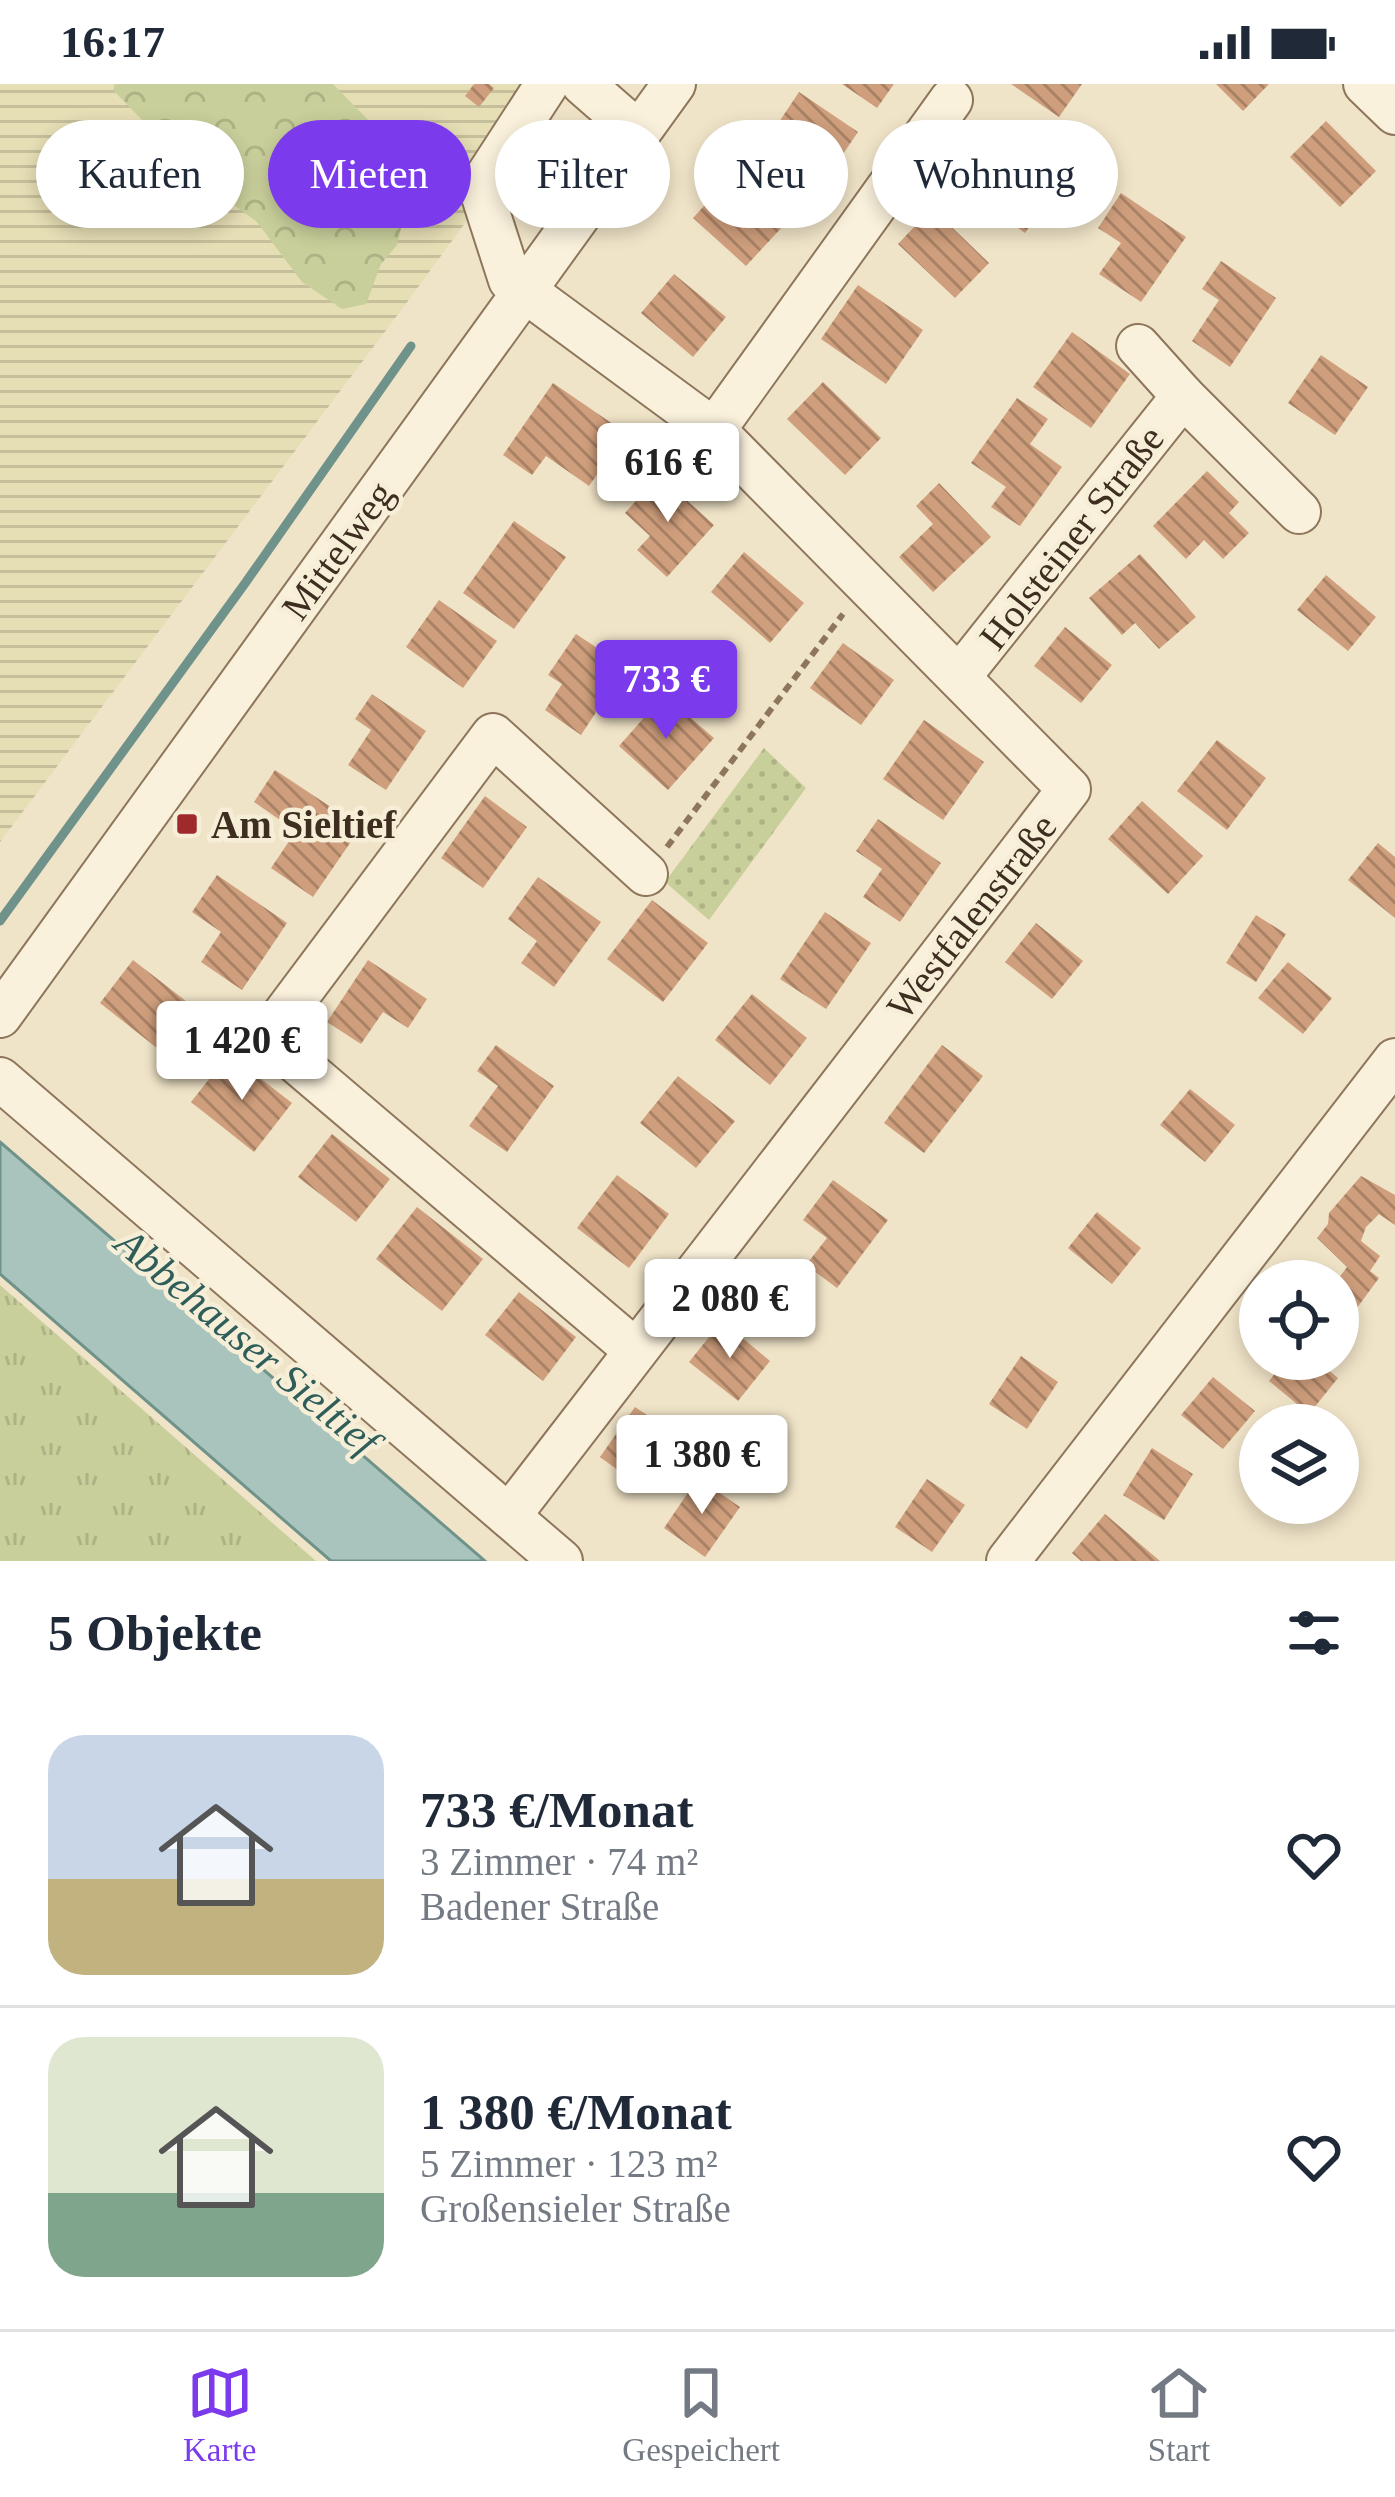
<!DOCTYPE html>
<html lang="de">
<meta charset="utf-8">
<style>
:root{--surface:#fff;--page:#f6f6f7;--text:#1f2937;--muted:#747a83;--line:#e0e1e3;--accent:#7c3aed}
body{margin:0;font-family:Georgia,serif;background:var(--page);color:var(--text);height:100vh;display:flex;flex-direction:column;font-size:45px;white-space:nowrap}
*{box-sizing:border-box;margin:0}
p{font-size:39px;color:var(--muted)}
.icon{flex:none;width:66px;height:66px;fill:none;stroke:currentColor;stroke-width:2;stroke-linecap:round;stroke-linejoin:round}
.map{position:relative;height:1477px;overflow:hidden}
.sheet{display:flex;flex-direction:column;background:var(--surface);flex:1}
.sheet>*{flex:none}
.banner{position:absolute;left:36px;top:36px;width:1323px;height:108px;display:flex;gap:24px}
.fabs{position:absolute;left:1239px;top:1176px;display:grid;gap:24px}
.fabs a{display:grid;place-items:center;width:120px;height:120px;border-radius:50%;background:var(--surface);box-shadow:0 6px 18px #0003;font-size:60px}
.price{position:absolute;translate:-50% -102px;padding:0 27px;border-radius:12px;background:#fff;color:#222;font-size:39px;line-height:78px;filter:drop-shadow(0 3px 6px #0008)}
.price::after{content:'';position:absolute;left:50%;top:72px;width:36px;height:27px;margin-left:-18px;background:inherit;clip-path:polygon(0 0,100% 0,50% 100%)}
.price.selected{background:var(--accent);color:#fff}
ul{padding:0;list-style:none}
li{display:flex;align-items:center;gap:36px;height:300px;padding:0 48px}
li+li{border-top:3px solid var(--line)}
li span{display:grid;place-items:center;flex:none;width:336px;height:240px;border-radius:36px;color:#555}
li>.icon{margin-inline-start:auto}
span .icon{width:144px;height:144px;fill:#fffc;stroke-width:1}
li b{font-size:51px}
h2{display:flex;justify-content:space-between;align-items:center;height:144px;padding:0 48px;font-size:51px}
.pill{padding:0 42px;border-radius:54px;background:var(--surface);box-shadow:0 6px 18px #0003;font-size:42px;line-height:108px}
.pill.selected{background:var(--accent);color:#fff}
.status{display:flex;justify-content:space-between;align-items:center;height:84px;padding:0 60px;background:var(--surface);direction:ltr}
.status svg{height:33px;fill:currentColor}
.menu{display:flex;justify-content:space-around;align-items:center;height:168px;border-top:3px solid var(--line);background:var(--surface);font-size:33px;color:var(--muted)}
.menu a{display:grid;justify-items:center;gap:6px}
.menu .selected{color:var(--accent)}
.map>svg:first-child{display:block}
.farmland{fill:url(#farmland-rules)}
.grass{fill:url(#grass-tufts)}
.forest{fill:url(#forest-crowns)}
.park{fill:url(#park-dots)}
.water{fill:#a9c4bc;stroke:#6f938a;stroke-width:3}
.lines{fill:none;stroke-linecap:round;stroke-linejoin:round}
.stream{stroke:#6f938a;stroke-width:9}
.building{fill:url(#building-back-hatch)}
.minor-casing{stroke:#8d765c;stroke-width:46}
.path{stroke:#8d765c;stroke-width:6;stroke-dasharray:9 6;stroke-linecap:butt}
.minor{stroke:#faf1dc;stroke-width:42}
.poi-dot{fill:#9e2a2b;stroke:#f7eed8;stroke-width:4.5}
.labels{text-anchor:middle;stroke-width:9;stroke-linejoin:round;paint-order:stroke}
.street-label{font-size:39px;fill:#3d2e20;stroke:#f7eed8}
.poi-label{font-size:39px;font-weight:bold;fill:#3d2e20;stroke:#f7eed8;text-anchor:start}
.water-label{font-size:42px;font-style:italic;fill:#2f5d5a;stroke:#f7eed8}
</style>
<div class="status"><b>16:17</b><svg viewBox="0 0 49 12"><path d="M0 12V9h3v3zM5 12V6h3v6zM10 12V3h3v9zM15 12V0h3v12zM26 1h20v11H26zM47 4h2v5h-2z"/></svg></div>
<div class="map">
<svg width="1395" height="1477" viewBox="0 0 1395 1477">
<defs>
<pattern id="farmland-rules" width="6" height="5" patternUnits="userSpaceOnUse" patternTransform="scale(3)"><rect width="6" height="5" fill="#e6deb5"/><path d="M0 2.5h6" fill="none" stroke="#c6bf9b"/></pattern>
<pattern id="grass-tufts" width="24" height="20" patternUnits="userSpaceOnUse" patternTransform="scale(3)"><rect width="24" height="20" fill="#c9cf9b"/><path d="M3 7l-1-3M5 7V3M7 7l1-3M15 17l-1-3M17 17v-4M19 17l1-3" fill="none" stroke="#aeb285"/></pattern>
<pattern id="forest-crowns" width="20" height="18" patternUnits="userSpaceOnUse" patternTransform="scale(3)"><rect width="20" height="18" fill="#c9cf9b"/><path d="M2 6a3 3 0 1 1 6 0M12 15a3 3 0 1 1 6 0" fill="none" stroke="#aeb285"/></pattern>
<pattern id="park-dots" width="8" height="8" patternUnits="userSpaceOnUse" patternTransform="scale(3)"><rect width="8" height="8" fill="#c9cf9b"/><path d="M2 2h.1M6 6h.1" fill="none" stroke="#aeb285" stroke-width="1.8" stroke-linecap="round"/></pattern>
<pattern id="building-back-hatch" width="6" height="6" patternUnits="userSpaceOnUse" patternTransform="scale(3)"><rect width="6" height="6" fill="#cf9f7d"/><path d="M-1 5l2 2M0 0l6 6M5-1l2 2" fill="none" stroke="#a98266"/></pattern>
</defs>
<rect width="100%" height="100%" fill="#f0e4c8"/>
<polygon class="farmland" points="0,0 567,0 402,225 0,758"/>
<polygon class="grass" points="0,1201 316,1477 0,1477"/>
<polygon class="forest" points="115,0 333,0 372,40 387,47 408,69 417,86 417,103 407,119 397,161 381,180 366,220 342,225 302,198 257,138 200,96 113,6"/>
<polygon class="park" points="764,664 806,704 709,836 665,798"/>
<polygon class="water" points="0,1058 485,1477 331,1477 0,1190"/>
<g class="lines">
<polyline class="stream" points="0,837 246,498 411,262"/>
</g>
<g class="building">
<polygon points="474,0 489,0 494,4 479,23 465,12"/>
<polygon points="842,0 894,0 877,24"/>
<polygon points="1011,0 1082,0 1059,33"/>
<polygon points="1216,0 1269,0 1243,27"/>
<polygon points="799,8 858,48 817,108 759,68"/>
<polygon points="1326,37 1376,87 1340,123 1290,73"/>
<polygon points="997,60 1058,102 1025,149 965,106"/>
<polygon points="732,91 785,140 746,182 693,134"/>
<polygon points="1121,109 1186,153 1141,218 1099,190 1121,159 1098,144"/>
<polygon points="932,124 989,179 955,214 898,160"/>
<polygon points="1221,177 1276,214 1230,283 1192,257 1219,216 1202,205"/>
<polygon points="674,190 726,233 693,273 641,229"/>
<polygon points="858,201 923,246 886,300 821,255"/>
<polygon points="1072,248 1130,290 1091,344 1033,303"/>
<polygon points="1321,271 1368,303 1335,351 1288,319"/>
<polygon points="823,298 881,354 845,391 787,335"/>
<polygon points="553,299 626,349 589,402 546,372 532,391 503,371"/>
<polygon points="1017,314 1048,335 1030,360 1062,383 1020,442 991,423 1006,403 971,379"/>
<polygon points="1207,387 1239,418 1229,429 1249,449 1223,475 1204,456 1186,475 1153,442"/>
<polygon points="659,391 714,441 667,493 637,466 650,452 625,429"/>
<polygon points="939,399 991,453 933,508 899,473 933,440 916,422"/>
<polygon points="514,437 566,473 514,545 463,509"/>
<polygon points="744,468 804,519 770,559 711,508"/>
<polygon points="1140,470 1196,533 1159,565 1135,539 1122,551 1089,514"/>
<polygon points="1326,491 1376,533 1348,567 1297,526"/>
<polygon points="439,516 497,557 463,604 406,563"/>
<polygon points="1065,543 1112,581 1081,619 1034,582"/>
<polygon points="576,550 626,583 581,651 545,626 562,600 548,591"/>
<polygon points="843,559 894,596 861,641 810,604"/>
<polygon points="372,610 426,647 386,706 348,681 371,646 355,635"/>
<polygon points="664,611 714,654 668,706 619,662"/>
<polygon points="924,636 984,678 943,736 883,695"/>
<polygon points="1217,656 1266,694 1227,746 1177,707"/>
<polygon points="275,686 361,743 313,813 271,784 296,747 254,718"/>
<polygon points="485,712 527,743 483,804 441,774"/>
<polygon points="1142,717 1203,772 1168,810 1108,755"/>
<polygon points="878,735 941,779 900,838 863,813 882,785 856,767"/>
<polygon points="1378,759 1395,773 1395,834 1348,796"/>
<polygon points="217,791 287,839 242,906 201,878 221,848 192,828"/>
<polygon points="538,793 601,838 554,903 521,879 537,857 508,835"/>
<polygon points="652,816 708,859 663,918 607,875"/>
<polygon points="825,828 871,859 826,925 780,895"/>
<polygon points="1256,831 1286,850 1256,898 1226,879"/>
<polygon points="1036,839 1083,877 1052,915 1005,878"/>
<polygon points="133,876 191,921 157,964 100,919"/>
<polygon points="368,876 427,915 408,944 383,928 361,960 327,938"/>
<polygon points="1288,878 1332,914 1303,950 1258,914"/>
<polygon points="752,910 807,954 770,1001 715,956"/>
<polygon points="496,961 554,1002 507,1068 469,1042 498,1002 477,987"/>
<polygon points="942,961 983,992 924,1069 884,1039"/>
<polygon points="229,970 292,1019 254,1068 191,1018"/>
<polygon points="678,992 735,1037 696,1084 640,1039"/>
<polygon points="1190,1005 1235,1041 1205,1078 1160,1041"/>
<polygon points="332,1050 390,1095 356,1138 298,1093"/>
<polygon points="617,1091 669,1130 629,1184 577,1144"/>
<polygon points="1361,1092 1395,1111 1395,1141 1379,1130 1366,1143 1361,1157 1380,1172 1370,1187 1379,1194 1351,1232 1355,1245 1338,1268 1338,1195 1347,1183 1317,1154 1328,1140 1329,1129"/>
<polygon points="833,1096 888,1136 837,1204 806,1181 827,1154 803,1136"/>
<polygon points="417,1123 483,1175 442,1227 376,1175"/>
<polygon points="1097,1128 1141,1164 1112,1200 1068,1164"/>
<polygon points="519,1208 576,1253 543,1297 485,1251"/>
<polygon points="1260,1223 1260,1269 1243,1249"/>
<polygon points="722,1237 770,1277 738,1317 689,1278"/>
<polygon points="1021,1272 1058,1298 1027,1345 989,1320"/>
<polygon points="1268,1275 1315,1275 1338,1294 1309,1330 1269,1297 1279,1284"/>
<polygon points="1213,1293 1255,1327 1223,1365 1181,1331"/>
<polygon points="635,1323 677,1352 641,1403 600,1373"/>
<polygon points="1152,1364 1193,1390 1164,1436 1123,1411"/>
<polygon points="698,1394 740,1423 705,1473 664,1444"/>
<polygon points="927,1395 965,1421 932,1468 895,1443"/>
<polygon points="1105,1430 1160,1477 1081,1477 1072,1469"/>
</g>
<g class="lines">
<g class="minor-casing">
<g id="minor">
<polyline points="583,0 639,49"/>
<polyline points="1365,0 1395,29"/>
<polyline points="1138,262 1183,312"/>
<polyline points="714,346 951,16"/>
<polyline points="959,593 1183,312 1299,428"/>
<polyline points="0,932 674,0"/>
<polyline points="0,995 561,1477"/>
<polyline points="635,1266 267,953 493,651 646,790"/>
<polyline points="509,1432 1069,705 714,346 510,196 480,103 547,0"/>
<polyline points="1008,1477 1395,976"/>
</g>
</g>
<polyline class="path" points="667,763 843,530"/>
<use href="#minor" class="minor"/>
</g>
<rect class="poi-dot" x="175" y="728" width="24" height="24" rx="6"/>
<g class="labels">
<g class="street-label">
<text transform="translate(1071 453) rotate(-52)" y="14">Holsteiner Straße</text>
<text transform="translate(337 466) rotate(-54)" y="14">Mittelweg</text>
<text transform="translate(971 832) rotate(-52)" y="14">Westfalenstraße</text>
</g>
<g class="poi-label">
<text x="211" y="754">Am Sieltief</text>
</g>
<g class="water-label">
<text transform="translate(248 1257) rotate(40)" y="15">Abbehauser Sieltief</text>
</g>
</g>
</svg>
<div class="fabs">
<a><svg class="icon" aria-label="locate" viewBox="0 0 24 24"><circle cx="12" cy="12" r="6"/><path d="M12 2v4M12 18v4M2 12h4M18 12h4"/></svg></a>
<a><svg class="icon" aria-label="layers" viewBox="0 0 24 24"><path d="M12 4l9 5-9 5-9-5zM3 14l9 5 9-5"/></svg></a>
</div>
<b class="price" style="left:668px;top:441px">616 €</b>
<b class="price selected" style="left:666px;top:658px">733 €</b>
<b class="price" style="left:242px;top:1019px">1 420 €</b>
<b class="price" style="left:730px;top:1277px">2 080 €</b>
<b class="price" style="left:702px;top:1433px">1 380 €</b>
<div class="banner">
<a class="pill">Kaufen</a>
<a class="pill selected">Mieten</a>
<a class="pill">Filter</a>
<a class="pill">Neu</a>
<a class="pill">Wohnung</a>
</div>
</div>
<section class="sheet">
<h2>5 Objekte<svg class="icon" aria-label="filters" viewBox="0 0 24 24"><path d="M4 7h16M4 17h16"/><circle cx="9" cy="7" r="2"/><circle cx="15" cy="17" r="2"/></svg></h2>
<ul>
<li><span style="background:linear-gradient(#c9d6e8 60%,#c2b280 0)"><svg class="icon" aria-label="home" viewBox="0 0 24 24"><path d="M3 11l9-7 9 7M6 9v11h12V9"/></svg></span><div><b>733 €/Monat</b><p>3 Zimmer · 74 m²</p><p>Badener Straße</p></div><svg class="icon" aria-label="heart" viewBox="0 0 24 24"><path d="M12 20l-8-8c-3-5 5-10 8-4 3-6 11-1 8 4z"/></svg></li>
<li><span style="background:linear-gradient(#dfe7d0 65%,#7fa58c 0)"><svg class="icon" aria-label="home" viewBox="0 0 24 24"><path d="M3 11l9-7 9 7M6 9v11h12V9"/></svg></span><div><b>1 380 €/Monat</b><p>5 Zimmer · 123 m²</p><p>Großensieler Straße</p></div><svg class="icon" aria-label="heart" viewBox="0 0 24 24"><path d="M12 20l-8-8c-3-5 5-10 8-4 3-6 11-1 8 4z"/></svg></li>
</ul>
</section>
<nav class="menu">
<a class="selected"><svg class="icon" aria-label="map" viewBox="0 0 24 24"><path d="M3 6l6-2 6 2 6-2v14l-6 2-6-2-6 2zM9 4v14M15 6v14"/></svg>Karte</a>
<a><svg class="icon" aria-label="saved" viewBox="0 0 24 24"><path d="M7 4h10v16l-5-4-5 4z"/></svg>Gespeichert</a>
<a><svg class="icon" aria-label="home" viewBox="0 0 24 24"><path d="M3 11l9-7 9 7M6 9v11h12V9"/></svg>Start</a>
</nav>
